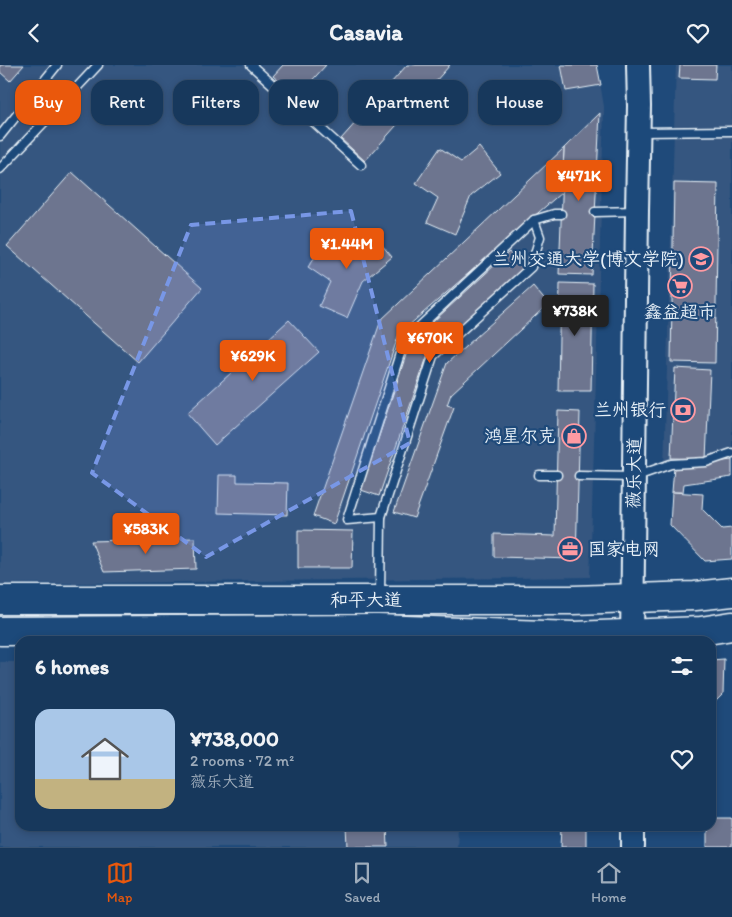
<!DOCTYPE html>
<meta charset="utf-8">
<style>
:root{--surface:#17385c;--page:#203f62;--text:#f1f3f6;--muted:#9eacbb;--line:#365272;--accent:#ea580c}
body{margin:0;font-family:Itim,"LXGW WenKai TC",sans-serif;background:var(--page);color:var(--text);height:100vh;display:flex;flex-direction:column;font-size:19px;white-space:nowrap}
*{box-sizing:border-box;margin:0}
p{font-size:16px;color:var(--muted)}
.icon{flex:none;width:28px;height:28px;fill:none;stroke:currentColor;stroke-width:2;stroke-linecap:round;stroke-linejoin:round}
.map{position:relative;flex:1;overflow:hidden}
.sheet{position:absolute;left:15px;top:571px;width:701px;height:195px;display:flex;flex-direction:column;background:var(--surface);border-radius:15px;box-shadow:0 2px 8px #0003,0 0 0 1px var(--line)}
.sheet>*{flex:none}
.guide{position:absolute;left:15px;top:15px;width:702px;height:45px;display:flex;gap:10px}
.price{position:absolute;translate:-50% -42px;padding:0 11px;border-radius:5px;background:var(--accent);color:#fff;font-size:16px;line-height:32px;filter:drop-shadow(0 1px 2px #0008)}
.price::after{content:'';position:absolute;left:50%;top:30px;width:15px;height:11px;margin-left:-8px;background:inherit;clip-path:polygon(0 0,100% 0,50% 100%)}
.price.on{background:#222;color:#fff}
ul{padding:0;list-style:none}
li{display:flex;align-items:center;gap:15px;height:125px;padding:0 20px}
li span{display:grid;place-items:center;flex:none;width:140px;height:100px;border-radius:15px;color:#555}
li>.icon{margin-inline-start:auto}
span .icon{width:60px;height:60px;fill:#fffc;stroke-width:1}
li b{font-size:21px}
h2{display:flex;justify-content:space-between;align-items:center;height:60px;padding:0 20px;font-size:21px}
.tag{padding:0 18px;border-radius:15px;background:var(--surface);box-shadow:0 2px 8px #0003,0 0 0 1px var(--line);font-size:18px;line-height:45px}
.tag.on{background:var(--accent);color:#fff}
header{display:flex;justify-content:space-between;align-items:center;height:65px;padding:0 20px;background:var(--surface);font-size:22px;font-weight:800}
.dock{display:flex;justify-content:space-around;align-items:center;height:70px;border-top:1px solid var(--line);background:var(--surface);font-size:14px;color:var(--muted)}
.dock a{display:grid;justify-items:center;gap:2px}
.dock .on{color:var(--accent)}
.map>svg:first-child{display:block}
.built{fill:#365780}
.building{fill:#6d758f;stroke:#e8f1f8}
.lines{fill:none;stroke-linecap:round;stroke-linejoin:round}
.lane-casing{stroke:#e8f1f8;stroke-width:11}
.secondary-casing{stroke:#e8f1f8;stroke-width:26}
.highway-casing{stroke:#e8f1f8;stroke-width:31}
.lane{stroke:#1f4a7a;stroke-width:8}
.secondary{stroke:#1f4a7a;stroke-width:22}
.highway{stroke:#1f4a7a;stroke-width:28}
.marked{fill:#7897e6;fill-opacity:0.2;stroke:#7897e6;stroke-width:4;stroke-dasharray:10 6;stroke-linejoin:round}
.labels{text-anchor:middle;stroke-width:4.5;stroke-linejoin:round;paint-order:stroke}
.poi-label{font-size:18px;fill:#e8f1f8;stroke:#1f4a7a;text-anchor:end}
.street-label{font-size:18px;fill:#e8f1f8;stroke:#1f4a7a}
</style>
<header><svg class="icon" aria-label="back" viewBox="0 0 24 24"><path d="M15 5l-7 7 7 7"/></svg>Casavia<svg class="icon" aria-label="heart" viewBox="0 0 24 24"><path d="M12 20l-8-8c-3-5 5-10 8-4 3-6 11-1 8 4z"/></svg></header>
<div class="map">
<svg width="732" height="782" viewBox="0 0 732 782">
<rect width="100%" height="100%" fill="#1f4a7a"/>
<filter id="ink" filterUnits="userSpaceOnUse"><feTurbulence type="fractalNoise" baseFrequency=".02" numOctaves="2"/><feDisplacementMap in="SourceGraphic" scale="10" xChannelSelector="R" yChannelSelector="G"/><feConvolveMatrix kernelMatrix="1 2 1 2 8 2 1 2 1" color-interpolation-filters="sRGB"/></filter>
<g filter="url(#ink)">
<g class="built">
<polygon points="0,0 597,0 604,42 590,512 0,519"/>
<polygon points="676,0 732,0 732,389 664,404"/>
<polygon points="0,597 20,597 20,761 458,761 457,782 0,782"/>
</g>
<g class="building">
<polygon points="0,0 24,0 10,16 0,7"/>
<polygon points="283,0 326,0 297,32 273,11"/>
<polygon points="407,0 450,0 365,96 341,74"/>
<polygon points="561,0 597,0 601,20 566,26"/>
<polygon points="680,0 716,0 715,14 679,13"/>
<polygon points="600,48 592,210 559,209 564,83"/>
<polygon points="479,82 500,108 471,131 455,169 427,157 438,133 416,118 440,83 461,97"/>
<polygon points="564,83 562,127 399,269 334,459 313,451 381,255"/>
<polygon points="72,107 202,223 138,297 7,181"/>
<polygon points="674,118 718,119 715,298 671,297"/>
<polygon points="332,167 353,182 371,167 392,192 363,216 347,253 319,241 330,217 308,202"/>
<polygon points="509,187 524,204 428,289 379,431 361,425 410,278"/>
<polygon points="560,218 593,219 591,326 558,326"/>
<polygon points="533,221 548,239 451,329 447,340 454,342 414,453 394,447 447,298"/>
<polygon points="289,255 319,287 215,380 187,348"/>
<polygon points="675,303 710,305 706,394 671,393"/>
<polygon points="558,346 580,347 576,494 494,492 494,469 555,471"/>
<polygon points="732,395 732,412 684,419 683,427 672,427 674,402"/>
<polygon points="219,410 237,410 237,417 288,418 287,450 218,448"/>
<polygon points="672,427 703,429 702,444 722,464 732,463 732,494 705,496 670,460"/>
<polygon points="298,465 353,466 352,503 298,503"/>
<polygon points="195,473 196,504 104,507 91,476"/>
<polygon points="724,594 723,629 711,641 711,595"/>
<polygon points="711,753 732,753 732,782 707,782 707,761 711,761"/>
<polygon points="347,761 387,761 388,782 348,782"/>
<polygon points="562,761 586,761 586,782 561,782"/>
</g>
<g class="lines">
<g class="lane-casing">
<g id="lane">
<polyline points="251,0 361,100"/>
<polyline points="641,67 732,66"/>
<polyline points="0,71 57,0"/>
<polyline points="0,104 98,0"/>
<polyline points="595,147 636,146"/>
<polyline points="539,410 557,410"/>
<polyline points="579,411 634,412 671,399 706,397 732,388"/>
<polyline points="381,452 347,455 404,276 534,155"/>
<polyline points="380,530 381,452 433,291 531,202 540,172 534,155 554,149 561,149"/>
</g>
</g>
<g class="secondary-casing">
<g id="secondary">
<polyline points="632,576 637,146 639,41 638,0"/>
<polyline points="633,761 633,782"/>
</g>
</g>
<g class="highway-casing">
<g id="highway">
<polyline points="0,535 573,535 695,531 732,527"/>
<polyline points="0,566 378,564 574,571 701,566 732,561"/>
</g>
</g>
<use href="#lane" class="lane"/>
<use href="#secondary" class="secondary"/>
<use href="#highway" class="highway"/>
</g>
</g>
<path class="marked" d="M 351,146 L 410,378 L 206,492 L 92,408 L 191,160 Z"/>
<defs>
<g id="university-ring" transform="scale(1.25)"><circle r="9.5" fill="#1f4a7a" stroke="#ff9aa2" stroke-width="1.5"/><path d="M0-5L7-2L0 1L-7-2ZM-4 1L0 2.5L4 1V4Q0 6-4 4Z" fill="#ff9aa2"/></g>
<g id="supermarket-ring" transform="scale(1.25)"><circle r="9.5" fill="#1f4a7a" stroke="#ff9aa2" stroke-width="1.5"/><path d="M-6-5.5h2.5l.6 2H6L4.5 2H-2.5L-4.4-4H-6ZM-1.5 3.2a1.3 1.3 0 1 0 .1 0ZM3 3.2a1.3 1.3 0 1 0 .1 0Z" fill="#ff9aa2"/></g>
<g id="bank-ring" transform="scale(1.25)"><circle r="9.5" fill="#1f4a7a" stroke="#ff9aa2" stroke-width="1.5"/><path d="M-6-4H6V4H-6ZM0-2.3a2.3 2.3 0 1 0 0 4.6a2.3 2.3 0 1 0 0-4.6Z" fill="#ff9aa2"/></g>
<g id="shop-ring" transform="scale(1.25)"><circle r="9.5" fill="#1f4a7a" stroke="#ff9aa2" stroke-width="1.5"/><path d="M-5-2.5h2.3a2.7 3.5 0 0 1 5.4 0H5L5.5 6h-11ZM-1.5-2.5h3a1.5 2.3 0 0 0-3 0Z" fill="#ff9aa2"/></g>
<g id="office-ring" transform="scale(1.25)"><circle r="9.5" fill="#1f4a7a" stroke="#ff9aa2" stroke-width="1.5"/><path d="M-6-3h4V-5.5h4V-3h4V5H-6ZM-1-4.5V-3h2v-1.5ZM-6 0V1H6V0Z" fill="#ff9aa2"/></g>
</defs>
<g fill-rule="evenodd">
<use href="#university-ring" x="701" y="194"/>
<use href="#supermarket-ring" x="680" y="221"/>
<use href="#bank-ring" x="683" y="345"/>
<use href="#shop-ring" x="574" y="371"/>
<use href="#office-ring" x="570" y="484"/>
</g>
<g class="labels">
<g class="poi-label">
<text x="684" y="200">兰州交通大学(博文学院)</text>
<text x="680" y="253" text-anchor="middle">鑫益超市</text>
<text x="666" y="351">兰州银行</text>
<text x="556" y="377">鸿星尔克</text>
<text x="588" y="490" text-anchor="start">国家电网</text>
</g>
<g class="street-label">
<text transform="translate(634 408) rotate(-89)" y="6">薇乐大道</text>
<text x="366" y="541">和平大道</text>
</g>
</g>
</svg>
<b class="price" style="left:579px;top:137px">¥471K</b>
<b class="price" style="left:347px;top:205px">¥1.44M</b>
<b class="price on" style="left:575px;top:272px">¥738K</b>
<b class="price" style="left:430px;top:299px">¥670K</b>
<b class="price" style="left:253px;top:317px">¥629K</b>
<b class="price" style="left:146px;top:490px">¥583K</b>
<div class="guide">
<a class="tag on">Buy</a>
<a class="tag">Rent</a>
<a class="tag">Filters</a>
<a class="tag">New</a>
<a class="tag">Apartment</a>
<a class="tag">House</a>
</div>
<section class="sheet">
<h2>6 homes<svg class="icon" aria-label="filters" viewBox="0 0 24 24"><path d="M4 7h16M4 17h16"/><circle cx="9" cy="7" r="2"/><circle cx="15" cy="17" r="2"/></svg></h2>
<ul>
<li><span style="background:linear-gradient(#a9c7e8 70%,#c2b280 0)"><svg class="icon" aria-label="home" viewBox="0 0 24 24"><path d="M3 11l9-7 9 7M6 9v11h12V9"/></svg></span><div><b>¥738,000</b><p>2 rooms · 72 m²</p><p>薇乐大道</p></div><svg class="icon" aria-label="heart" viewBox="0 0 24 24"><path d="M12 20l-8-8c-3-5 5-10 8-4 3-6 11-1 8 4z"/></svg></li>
</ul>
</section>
</div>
<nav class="dock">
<a class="on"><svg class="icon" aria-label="map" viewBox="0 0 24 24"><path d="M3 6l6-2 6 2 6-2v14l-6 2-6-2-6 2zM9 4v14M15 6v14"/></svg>Map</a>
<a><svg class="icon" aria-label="saved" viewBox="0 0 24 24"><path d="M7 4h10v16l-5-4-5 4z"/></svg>Saved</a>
<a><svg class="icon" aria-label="home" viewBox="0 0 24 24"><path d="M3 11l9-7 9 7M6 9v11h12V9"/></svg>Home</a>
</nav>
